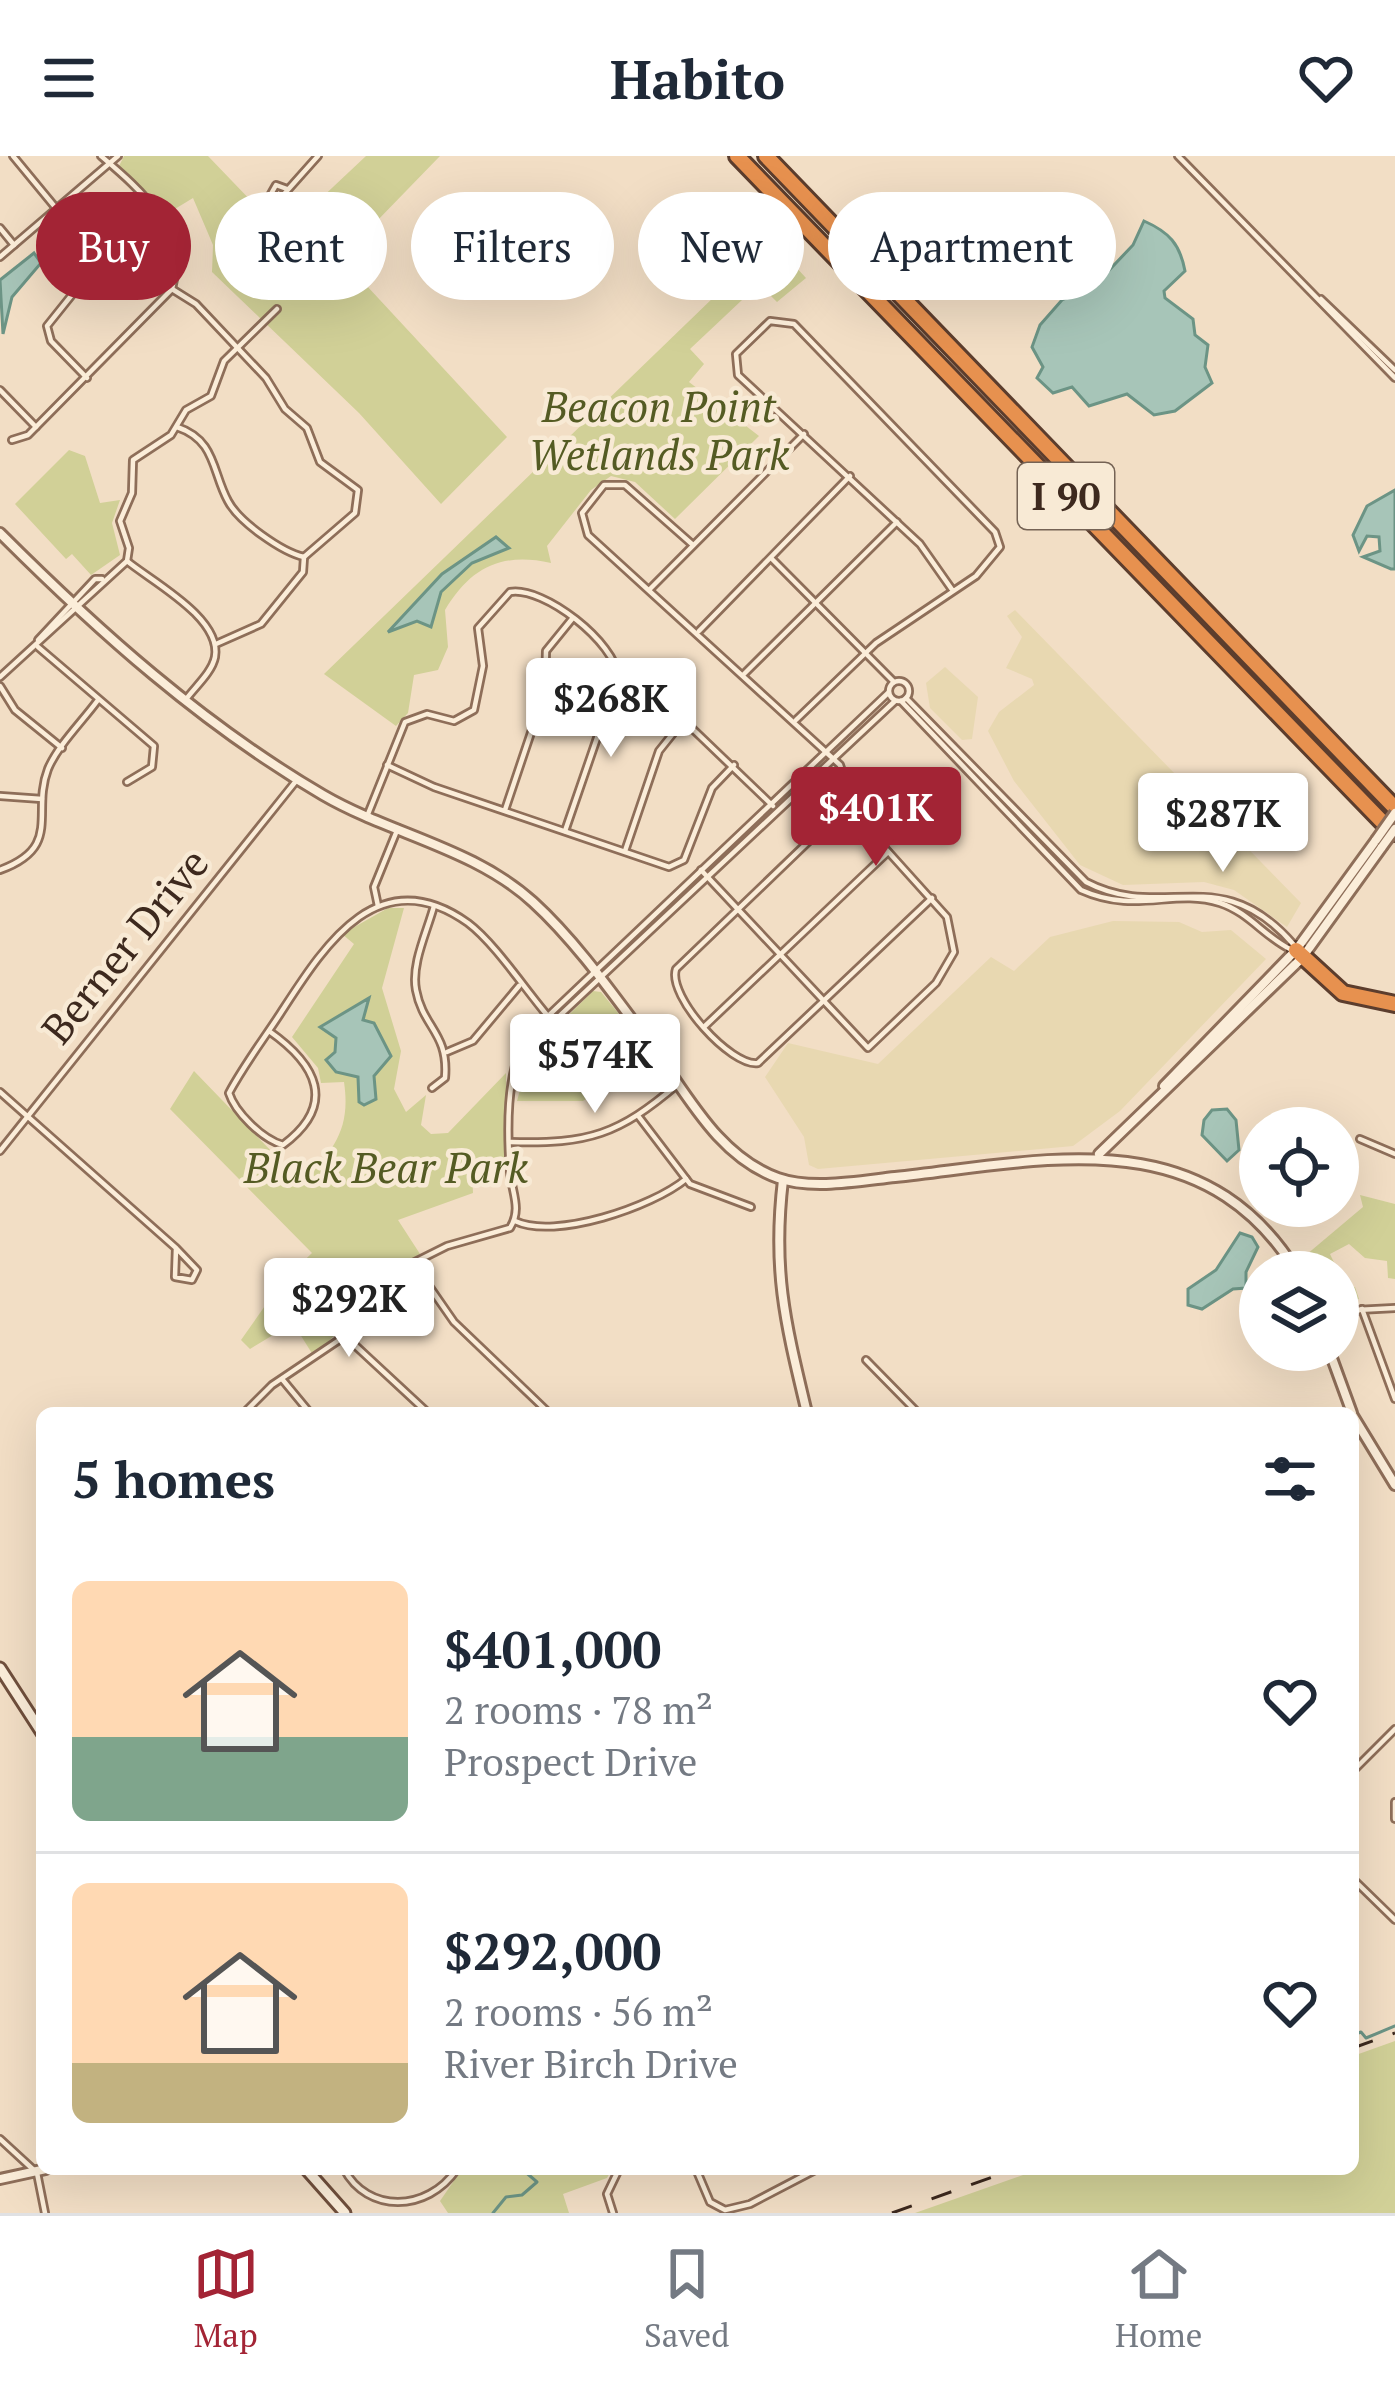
<!DOCTYPE html>
<meta charset="utf-8">
<style>
:root{--surface:#fff;--page:#f2f2f3;--text:#1f2937;--muted:#747a83;--line:#e0e1e3;--accent:#a32435}
body{margin:0;font-family:"PT Serif",serif;background:var(--page);color:var(--text);height:100vh;display:flex;flex-direction:column;font-size:45px;white-space:nowrap}
*{box-sizing:border-box;margin:0}
p{font-size:39px;color:var(--muted)}
.icon{flex:none;width:66px;height:66px;fill:none;stroke:currentColor;stroke-width:2;stroke-linecap:round;stroke-linejoin:round}
.map{position:relative;flex:1;overflow:hidden}
.sheet{position:absolute;left:36px;top:1251px;width:1323px;height:768px;display:flex;flex-direction:column;background:var(--surface);border-radius:18px;box-shadow:0 12px 48px #0002}
.sheet>*{flex:none}
.hud{position:absolute;left:36px;top:36px;width:1323px;height:108px;display:flex;gap:24px}
.tools{position:absolute;left:1239px;top:951px;display:grid;gap:24px}
.tools a{display:grid;place-items:center;width:120px;height:120px;border-radius:50%;background:var(--surface);box-shadow:0 12px 48px #0002;font-size:60px}
.price{position:absolute;translate:-50% -102px;padding:0 27px;border-radius:12px;background:#fff;color:#222;font-size:39px;line-height:78px;filter:drop-shadow(0 3px 6px #0008)}
.price::after{content:'';position:absolute;left:50%;top:72px;width:36px;height:27px;margin-left:-18px;background:inherit;clip-path:polygon(0 0,100% 0,50% 100%)}
.price.selected{background:var(--accent);color:#fff}
ul{padding:0;list-style:none}
li{display:flex;align-items:center;gap:36px;height:300px;padding:0 36px}
li+li{border-top:3px solid var(--line)}
li span{display:grid;place-items:center;flex:none;width:336px;height:240px;border-radius:18px;color:#555}
li>.icon{margin-inline-start:auto}
span .icon{width:144px;height:144px;fill:#fffc;stroke-width:1}
li b{font-size:51px}
h2{display:flex;justify-content:space-between;align-items:center;height:144px;padding:0 36px;font-size:51px}
.tag{padding:0 42px;border-radius:54px;background:var(--surface);box-shadow:0 12px 48px #0002;font-size:42px;line-height:108px}
.tag.selected{background:var(--accent);color:#fff}
header{display:flex;justify-content:space-between;align-items:center;height:156px;padding:0 36px;background:var(--surface);font-size:54px;font-weight:700}
.tab-bar{display:flex;justify-content:space-around;align-items:center;height:168px;border-top:3px solid var(--line);background:var(--surface);font-size:33px;color:var(--muted)}
.tab-bar a{display:grid;justify-items:center;gap:6px}
.tab-bar .selected{color:var(--accent)}
.map>svg:first-child{display:block}
.farmland{fill:#e8d8b1}
.green{fill:#d1d097}
.water{fill:#a7c5b8;stroke:#6c9485;stroke-width:3}
.lines{fill:none;stroke-linecap:round;stroke-linejoin:round}
.stream{stroke:#6c9485;stroke-width:3}
.minor-casing{stroke:#8e6e59;stroke-width:10}
.tertiary-casing{stroke:#8e6e59;stroke-width:14}
.secondary-casing{stroke:#704f3c;stroke-width:15}
.motorway-casing{stroke:#5c3d2d;stroke-width:20}
.minor{stroke:#fbedd9;stroke-width:4.5}
.tertiary{stroke:#fbedd9;stroke-width:8}
.secondary{stroke:#fbedd9;stroke-width:9}
.motorway{stroke:#e7914f;stroke-width:14}
.rail{stroke:#3d291e;stroke-width:3;stroke-dasharray:21 21;stroke-linecap:butt}
.tertiary-bridge-casing{stroke:#8e6e59;stroke-width:14;stroke-linecap:butt}
.tertiary-bridge{stroke:#fbedd9;stroke-width:8}
.labels{text-anchor:middle;stroke-width:9;stroke-linejoin:round;paint-order:stroke}
.shield{fill:#f8ead5;stroke:#756355;stroke-width:3}
.shield-label{font-size:39px;font-weight:bold;fill:#3d291e}
.park-label{font-size:42px;font-style:italic;fill:#545b23;stroke:#f8ead5}
.street-label{font-size:42px;fill:#3d291e;stroke:#f8ead5}
</style>
<header><svg class="icon" aria-label="menu" viewBox="0 0 24 24"><path d="M4 6h16M4 12h16M4 18h16"/></svg>Habito<svg class="icon" aria-label="heart" viewBox="0 0 24 24"><path d="M12 20l-8-8c-3-5 5-10 8-4 3-6 11-1 8 4z"/></svg></header>
<div class="map">
<svg width="1395" height="2057" viewBox="0 0 1395 2057">
<rect width="100%" height="100%" fill="#f2dec5"/>
<g class="farmland">
<polygon points="1015,454 1301,747 1287,771 1234,734 1204,726 1123,729 1080,709 1014,625 988,575 999,556 1034,529 1032,523 1006,512 1022,481 1007,460"/>
<polygon points="945,511 978,541 972,583 962,584 930,552 926,527"/>
<polygon points="1113,765 1179,766 1202,776 1231,774 1266,803 1120,955 1073,990 818,1013 809,1009 804,981 765,921 788,887 878,908 991,801 1014,815 1050,781"/>
</g>
<g class="green">
<polygon points="124,0 208,0 283,78 366,0 440,0 341,102 507,281 441,348 359,257 212,116 213,89 193,42 165,59 118,12"/>
<path d="M 794,109 L 806,122 L 777,146 L 759,128 L 690,193 L 704,208 L 689,226 L 759,280 L 675,363 L 635,326 L 611,320 L 591,334 L 547,390 L 551,407 C 502,396 471,411 445,454 L 448,491 L 438,514 L 414,519 L 408,557 L 396,570 L 324,518 L 746,110 L 757,121 L 765,114 L 777,125 Z"/>
<polygon points="69,294 85,300 100,347 120,344 112,367 120,399 91,419 72,398 66,403 15,348"/>
<path d="M 388,752 L 404,752 L 382,832 L 401,895 L 394,933 L 406,956 L 426,939 L 421,969 L 431,978 L 448,977 L 506,917 L 507,1010 L 472,1016 L 473,1037 L 398,1064 L 420,1098 L 386,1121 L 322,1193 L 313,1199 L 293,1167 L 250,1193 L 241,1184 L 281,1127 L 312,1097 L 170,953 L 194,915 L 302,1027 C 334,994 351,973 344,926 L 321,927 L 318,912 L 292,881 L 354,788 L 342,778 Z"/>
<polygon points="593,835 601,836 651,897 583,945 517,945 530,897"/>
<polygon points="1360,1039 1395,1048 1395,1123 1388,1122 1387,1105 1365,1102 1349,1088 1330,1098 1346,1132 1355,1131 1359,1143 1338,1148 1338,1116 1318,1116 1306,1099 1363,1051"/>
<polygon points="1395,1885 1395,2057 915,2057 1040,2013 1353,2013 1353,1900"/>
<polygon points="462,2013 612,2013 607,2022 563,2038 569,2057 448,2057 440,2045"/>
</g>
<g class="water">
<path d="M 1144,65 C 1169,76 1180,88 1185,115 L 1164,135 L 1165,142 L 1193,163 L 1195,179 L 1208,189 L 1205,211 L 1212,227 L 1175,255 L 1154,259 L 1127,238 L 1089,250 L 1072,231 L 1053,237 L 1037,222 L 1043,211 L 1032,191 L 1040,169 L 1062,144 L 1096,128 L 1133,89 Z"/>
<polygon points="34,97 41,107 12,141 3,178 0,124"/>
<polygon points="1395,334 1395,413 1391,413 1363,401 1380,395 1379,381 1367,380 1359,395 1353,379 1367,350"/>
<polygon points="496,381 509,392 472,407 441,436 431,471 417,465 388,476 442,418"/>
<polygon points="369,842 363,864 374,867 391,900 374,920 376,943 364,949 359,946 358,921 336,916 326,904 335,896 336,882 320,871"/>
<polygon points="1212,954 1227,953 1236,964 1239,994 1227,1005 1202,979 1204,964"/>
<polygon points="1240,1077 1252,1081 1258,1091 1246,1116 1246,1132 1233,1133 1202,1153 1188,1149 1188,1133 1216,1114"/>
</g>
<g class="lines">
<g class="stream">
<polyline points="1353,1879 1361,1876 1366,1882 1395,1870"/>
<polyline points="493,2057 506,2041 522,2039 537,2026 522,2013"/>
</g>
<g class="minor-casing">
<g id="minor">
<polyline points="13,0 88,91 87,120 47,170 51,185 87,222"/>
<polyline points="1178,0 1395,222"/>
<polyline points="287,33 276,29 267,45 277,46 318,0"/>
<polyline points="0,72 14,89"/>
<polyline points="0,101 118,0"/>
<polyline points="172,133 196,148 266,222 285,253 307,272 320,306 358,334 355,357 304,401"/>
<polyline points="1321,143 1395,214"/>
<polyline points="0,234 36,271"/>
<path d="M 177,271 C 216,284 212,316 228,345 C 239,366 282,396 304,401"/>
<path d="M 12,284 L 28,279 L 172,133 C 188,74 142,35 101,0"/>
<polyline points="693,389 625,329 604,329 582,357 588,379 840,609 857,661 947,761 954,796 936,827 868,892 701,714"/>
<polyline points="772,403 894,526"/>
<path d="M 127,405 C 151,425 222,462 215,501 C 212,516 196,530 187,542"/>
<polyline points="649,434 804,278"/>
<polyline points="699,475 850,320"/>
<polyline points="38,484 95,423 102,423"/>
<polyline points="216,488 261,468 303,416 304,401"/>
<polyline points="38,491 154,590 152,611 127,626"/>
<polyline points="744,518 897,366"/>
<polyline points="0,521 127,405 129,392 120,365 132,337 133,304 171,279 186,254 211,240 224,205 277,153"/>
<polyline points="618,521 650,532 773,650"/>
<circle cx="899" cy="535" r="10"/>
<polyline points="0,530 15,554 62,592"/>
<path d="M 906,542 L 1086,726 C 1164,767 1220,703 1294,789"/>
<path d="M 901,545 L 1081,734 C 1137,759 1173,732 1220,747 C 1248,756 1265,781 1290,793"/>
<polyline points="796,564 876,487 976,420 1000,391 995,376 794,168 770,165 736,198 738,219 920,388 953,435"/>
<polyline points="387,609 434,631 669,711 684,704 712,632 734,609"/>
<polyline points="0,640 42,643"/>
<path d="M 854,652 L 833,662 L 676,813 C 667,840 731,911 758,907 L 932,742"/>
<polyline points="505,654 545,535 546,495 572,463"/>
<path d="M 368,658 L 405,566 L 427,558 L 454,565 L 474,554 L 483,510 L 478,472 L 510,436 C 544,430 616,487 618,521"/>
<polyline points="565,675 618,521"/>
<polyline points="625,695 659,595 683,565"/>
<path d="M 0,714 C 63,691 31,657 48,613 C 58,589 82,566 98,544"/>
<polyline points="378,750 374,731 398,672"/>
<polyline points="705,870 888,696"/>
<path d="M 269,875 C 316,908 338,948 283,989 C 262,983 235,956 229,937 C 244,909 263,884 280,858 C 323,792 377,702 468,767 C 496,788 528,838 553,866"/>
<polyline points="447,896 473,885 519,830"/>
<polyline points="516,910 553,866 895,545"/>
<path d="M 432,932 L 445,922 C 449,877 423,872 416,834 C 411,808 427,776 434,750"/>
<polyline points="0,936 176,1092 197,1114 192,1124 175,1121 176,1092"/>
<polyline points="639,961 690,1028 751,1051"/>
<polyline points="1360,983 1395,998"/>
<path d="M 511,986 C 589,988 618,979 678,928"/>
<polyline points="0,995 296,625"/>
<path d="M 515,1065 C 555,1084 652,1051 686,1023"/>
<polyline points="413,1107 454,1166 549,1257"/>
<polyline points="1362,1153 1395,1243"/>
<polyline points="1338,1155 1395,1152"/>
<polyline points="1338,1163 1362,1153"/>
<polyline points="345,1180 428,1257"/>
<polyline points="866,1204 918,1257"/>
<polyline points="282,1223 310,1257"/>
<path d="M 244,1257 L 272,1229 L 345,1180 L 413,1107 L 447,1090 L 510,1072 C 522,1053 512,1037 510,1016 C 507,974 506,920 525,882 L 888,537"/>
<polyline points="1353,1615 1395,1573"/>
<polyline points="1395,1646 1395,1663"/>
<polyline points="1353,1723 1395,1764"/>
<polyline points="0,1983 37,2017 45,2057"/>
<path d="M 344,2013 C 367,2057 427,2057 457,2013"/>
<polyline points="696,2013 710,2046 725,2054 750,2048 817,2013"/>
<polyline points="613,2057 607,2038 619,2013"/>
</g>
</g>
<g class="tertiary-casing">
<g id="tertiary">
<path d="M 0,377 C 98,475 203,569 323,639 C 390,678 474,692 533,746 C 578,787 617,844 654,893 C 688,940 719,1001 778,1022 C 812,1034 859,1025 895,1021 C 1044,1005 1202,962 1297,1116"/>
<polyline points="1164,930 1296,794 1376,684"/>
<polyline points="1099,998 1302,802 1382,691"/>
<path d="M 783,1024 C 772,1116 786,1169 807,1257"/>
<polyline points="1329,1194 1352,1257"/>
<polyline points="1353,1260 1395,1329"/>
<polyline points="0,2023 46,2013"/>
</g>
</g>
<g class="secondary-casing">
<g id="secondary">
<polyline points="0,1512 42,1577"/>
<polyline points="306,2013 345,2057"/>
</g>
</g>
<g class="motorway-casing">
<g id="motorway">
<polyline points="737,0 1393,677"/>
<polyline points="766,0 1395,652"/>
<polyline points="1296,794 1343,837 1395,848"/>
</g>
</g>
<use href="#minor" class="minor"/>
<use href="#tertiary" class="tertiary"/>
<use href="#secondary" class="secondary"/>
<use href="#motorway" class="motorway"/>
<g class="rail">
<polyline points="1353,1892 1395,1877"/>
<polyline points="892,2057 1015,2013"/>
</g>
<g class="tertiary-bridge-casing">
<g id="tertiary-bridge">
<polyline points="1376,684 1395,657"/>
<polyline points="1382,691 1395,673"/>
</g>
</g>
<use href="#tertiary-bridge" class="tertiary-bridge"/>
</g>
<g class="labels">
<rect class="shield" x="1018" y="307" width="96" height="66" rx="9"/>
<g class="shield-label">
<text x="1066" y="354">I 90</text>
</g>
<g class="park-label">
<text x="659" y="266">Beacon Point<tspan x="659" dy="48">Wetlands Park</tspan></text>
<text x="386" y="1027">Black Bear Park</text>
</g>
<g class="street-label">
<text transform="translate(125 790) rotate(-51)" y="15">Berner Drive</text>
</g>
</g>
</svg>
<div class="tools">
<a><svg class="icon" aria-label="locate" viewBox="0 0 24 24"><circle cx="12" cy="12" r="6"/><path d="M12 2v4M12 18v4M2 12h4M18 12h4"/></svg></a>
<a><svg class="icon" aria-label="layers" viewBox="0 0 24 24"><path d="M12 4l9 5-9 5-9-5zM3 14l9 5 9-5"/></svg></a>
</div>
<b class="price" style="left:611px;top:604px">$268K</b>
<b class="price selected" style="left:876px;top:713px">$401K</b>
<b class="price" style="left:1223px;top:719px">$287K</b>
<b class="price" style="left:595px;top:960px">$574K</b>
<b class="price" style="left:349px;top:1204px">$292K</b>
<div class="hud">
<a class="tag selected">Buy</a>
<a class="tag">Rent</a>
<a class="tag">Filters</a>
<a class="tag">New</a>
<a class="tag">Apartment</a>
</div>
<section class="sheet">
<h2>5 homes<svg class="icon" aria-label="filters" viewBox="0 0 24 24"><path d="M4 7h16M4 17h16"/><circle cx="9" cy="7" r="2"/><circle cx="15" cy="17" r="2"/></svg></h2>
<ul>
<li><span style="background:linear-gradient(#ffd9b3 65%,#7fa58c 0)"><svg class="icon" aria-label="home" viewBox="0 0 24 24"><path d="M3 11l9-7 9 7M6 9v11h12V9"/></svg></span><div><b>$401,000</b><p>2 rooms · 78 m²</p><p>Prospect Drive</p></div><svg class="icon" aria-label="heart" viewBox="0 0 24 24"><path d="M12 20l-8-8c-3-5 5-10 8-4 3-6 11-1 8 4z"/></svg></li>
<li><span style="background:linear-gradient(#ffd9b3 75%,#c2b280 0)"><svg class="icon" aria-label="home" viewBox="0 0 24 24"><path d="M3 11l9-7 9 7M6 9v11h12V9"/></svg></span><div><b>$292,000</b><p>2 rooms · 56 m²</p><p>River Birch Drive</p></div><svg class="icon" aria-label="heart" viewBox="0 0 24 24"><path d="M12 20l-8-8c-3-5 5-10 8-4 3-6 11-1 8 4z"/></svg></li>
</ul>
</section>
</div>
<nav class="tab-bar">
<a class="selected"><svg class="icon" aria-label="map" viewBox="0 0 24 24"><path d="M3 6l6-2 6 2 6-2v14l-6 2-6-2-6 2zM9 4v14M15 6v14"/></svg>Map</a>
<a><svg class="icon" aria-label="saved" viewBox="0 0 24 24"><path d="M7 4h10v16l-5-4-5 4z"/></svg>Saved</a>
<a><svg class="icon" aria-label="home" viewBox="0 0 24 24"><path d="M3 11l9-7 9 7M6 9v11h12V9"/></svg>Home</a>
</nav>
